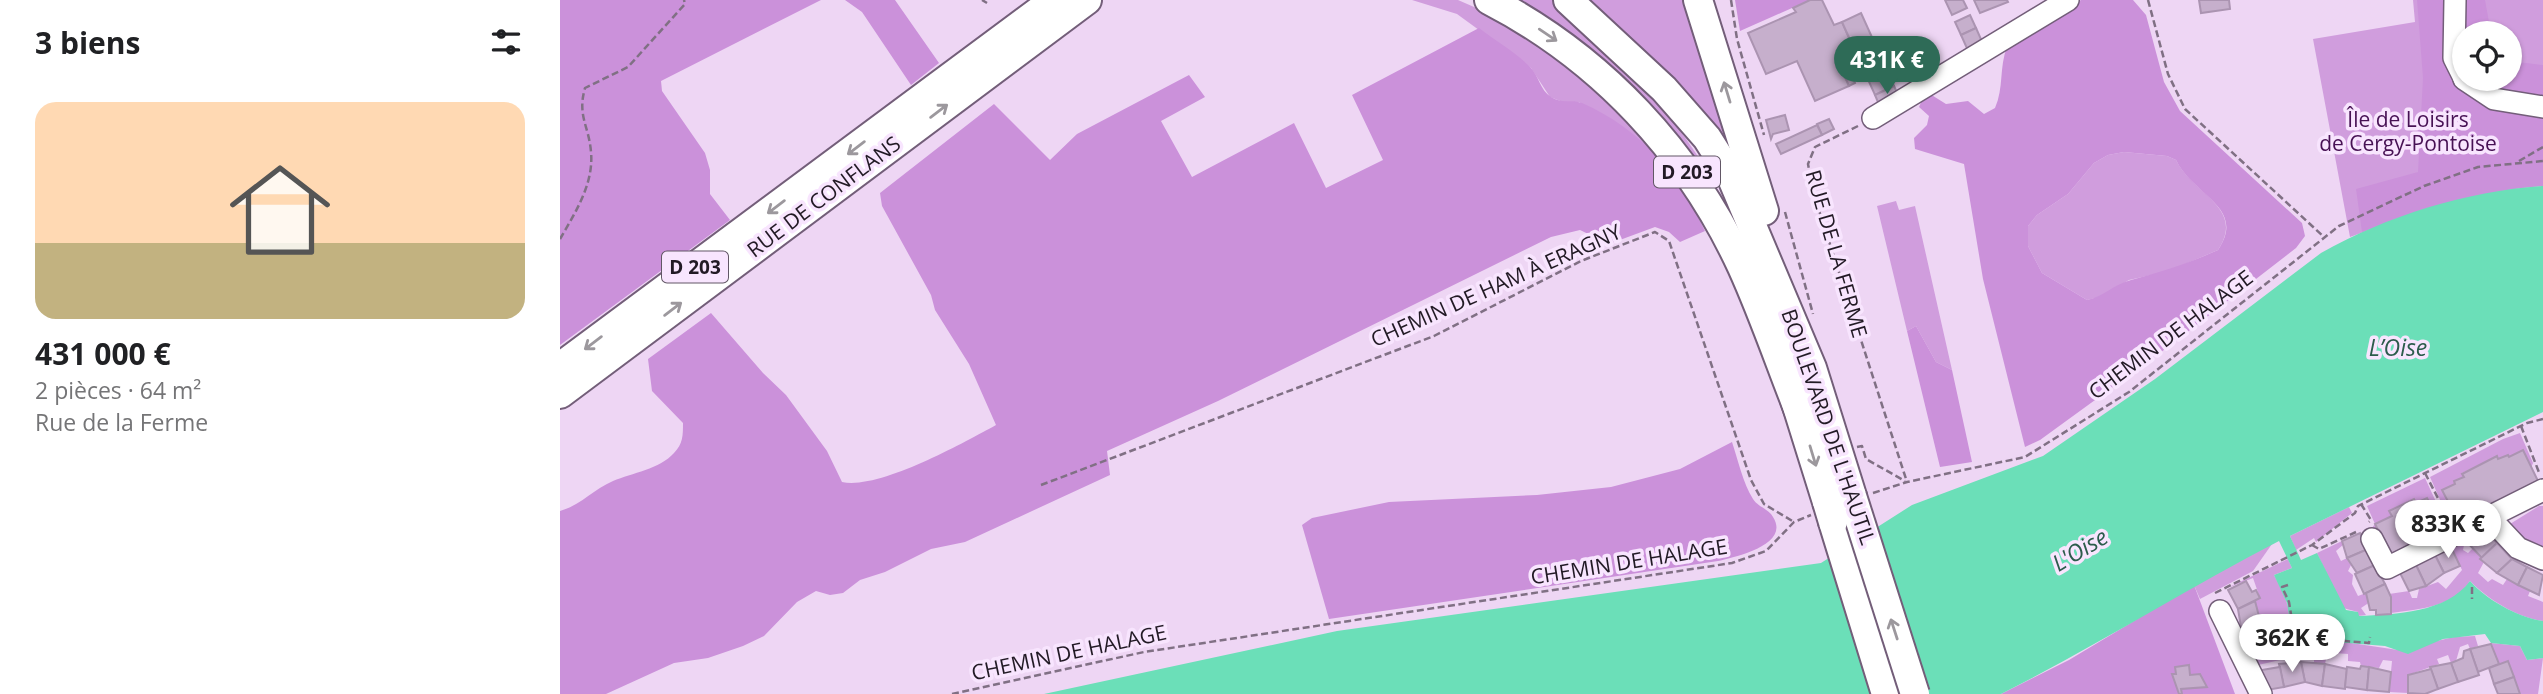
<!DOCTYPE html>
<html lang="fr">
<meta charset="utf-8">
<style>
:root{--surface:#fff;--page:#f2f2f2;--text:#202124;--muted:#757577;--accent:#2e6b57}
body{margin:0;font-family:"Open Sans",sans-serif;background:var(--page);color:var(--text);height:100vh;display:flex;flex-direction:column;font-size:26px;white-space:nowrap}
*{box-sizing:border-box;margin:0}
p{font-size:23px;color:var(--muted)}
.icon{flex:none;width:38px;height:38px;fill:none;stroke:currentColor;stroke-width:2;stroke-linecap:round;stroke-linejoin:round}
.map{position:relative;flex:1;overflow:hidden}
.panel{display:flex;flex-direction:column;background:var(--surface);width:560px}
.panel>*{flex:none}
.controls{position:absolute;left:1892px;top:21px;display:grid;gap:14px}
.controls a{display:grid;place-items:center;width:70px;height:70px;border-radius:50%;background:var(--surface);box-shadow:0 2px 5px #0004;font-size:35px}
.price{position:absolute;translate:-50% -60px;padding:0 16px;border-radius:24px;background:#fff;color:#222;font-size:23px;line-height:46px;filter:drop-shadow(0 2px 4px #0008)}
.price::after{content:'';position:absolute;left:50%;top:42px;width:21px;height:16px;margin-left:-10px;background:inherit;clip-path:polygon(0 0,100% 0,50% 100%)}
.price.on{background:var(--accent);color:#fff}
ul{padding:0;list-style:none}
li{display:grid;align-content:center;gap:14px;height:371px;padding:0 35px}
li span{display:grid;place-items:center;height:217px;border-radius:21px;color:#555}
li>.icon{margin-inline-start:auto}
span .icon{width:126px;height:126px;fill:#fffc;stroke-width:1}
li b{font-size:30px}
h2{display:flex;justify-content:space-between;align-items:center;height:84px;padding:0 35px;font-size:30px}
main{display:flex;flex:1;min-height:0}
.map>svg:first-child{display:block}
.green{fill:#d09ddd;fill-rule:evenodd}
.forest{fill:#cb91da;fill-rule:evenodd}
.water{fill:#6bdfb8}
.building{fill:#c6afcc;stroke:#ab94b1;stroke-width:2}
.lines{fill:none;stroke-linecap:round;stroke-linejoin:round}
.minor-casing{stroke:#735e79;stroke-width:24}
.major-casing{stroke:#735e79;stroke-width:32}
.path{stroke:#807084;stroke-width:2.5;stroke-dasharray:7 3.5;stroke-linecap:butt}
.minor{stroke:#fff;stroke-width:21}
.major{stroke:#fff;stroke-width:28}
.major-bridge-casing{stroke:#735e79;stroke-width:32;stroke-linecap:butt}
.major-bridge{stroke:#fff;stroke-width:28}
.oneway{stroke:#9c989d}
.labels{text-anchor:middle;stroke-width:7;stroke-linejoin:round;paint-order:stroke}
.shield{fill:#f8e5fe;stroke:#625766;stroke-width:2}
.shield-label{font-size:19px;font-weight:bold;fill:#221a25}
.park-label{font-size:21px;fill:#471154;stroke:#f8e5fe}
.street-label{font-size:21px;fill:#221a25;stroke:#f8e5fe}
.water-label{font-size:23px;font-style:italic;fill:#2c5c4c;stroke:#f8e5fe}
</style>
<main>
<section class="panel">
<h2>3 biens<svg class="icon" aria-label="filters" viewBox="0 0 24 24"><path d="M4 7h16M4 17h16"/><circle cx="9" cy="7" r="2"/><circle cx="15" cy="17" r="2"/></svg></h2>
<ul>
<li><span style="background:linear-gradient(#ffd9b3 65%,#c2b280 0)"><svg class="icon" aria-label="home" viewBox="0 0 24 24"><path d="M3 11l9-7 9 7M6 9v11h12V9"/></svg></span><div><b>431 000 €</b><p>2 pièces · 64 m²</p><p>Rue de la Ferme</p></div></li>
</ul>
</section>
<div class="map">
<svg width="1983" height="694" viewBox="0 0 1983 694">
<rect width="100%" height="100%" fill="#eed6f4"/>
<g class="green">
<polygon points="852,0 898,0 937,17 1027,77 1102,160 1019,102 1003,102 990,97 971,68 897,14"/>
<path d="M 949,0 L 993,0 C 1070,63 1128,127 1172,217 L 1167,221 Z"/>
<polygon points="1022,0 1131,0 1188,184"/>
<path d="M 1853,0 L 1983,0 L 1983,186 C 1915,191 1854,214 1790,237 L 1753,39 L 1855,22 ZM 1904,33 L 1950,33 L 1950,79 L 1904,79 Z"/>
<path d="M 1564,152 L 1607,156 L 1616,160 C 1633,195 1686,207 1658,250 L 1609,271 L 1569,280 L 1540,297 L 1527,300 L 1482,273 L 1468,246 L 1468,226 L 1477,215 L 1508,194 L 1534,163 L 1548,155 Z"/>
<polygon points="1336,201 1339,210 1355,206 1392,370 1376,362 1356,326 1347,331 1317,206"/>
<polygon points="1960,433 1973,463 1971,468 1947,455 1938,459 1936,457 1902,473 1904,477 1894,481 1895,484 1883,490 1887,499 1881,502 1870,477 1943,439"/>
<polygon points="1865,478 1877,504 1871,507 1856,503 1853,499 1830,511 1832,516 1816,524 1821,535 1811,529 1815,524 1807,506"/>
<polygon points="1979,506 1983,506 1983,549 1975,549 1950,524"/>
<polygon points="1789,507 1792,513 1756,542 1754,538 1736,550 1730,536"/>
<path d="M 1905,540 L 1903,550 L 1908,553 L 1913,548 L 1924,562 L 1918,573 L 1928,582 L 1932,579 L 1943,585 L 1947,579 L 1970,591 L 1968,596 L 1983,602 L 1983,621 C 1956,617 1929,600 1910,581 C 1894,607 1860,609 1831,613 L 1829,594 L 1849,591 L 1852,598 L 1857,598 L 1859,589 L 1878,582 L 1886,589 L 1902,570 L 1891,547 Z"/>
<polygon points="1782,541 1784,544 1776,551 1781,561 1787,558 1791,565 1788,571 1793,575 1792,584 1798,596 1806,593 1810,602 1801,608 1806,615 1798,616 1798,612 1783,608 1757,553"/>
<polygon points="1712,544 1693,571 1640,599 1634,585"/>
<polygon points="1728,559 1732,568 1714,575 1724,594 1738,639 1758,638 1838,650 1894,637 1915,636 1918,646 1910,649 1908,644 1900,647 1896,661 1891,663 1888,655 1877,659 1879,664 1848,675 1848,693 1829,692 1832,661 1823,660 1819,668 1801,666 1800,662 1788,661 1788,654 1774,653 1766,659 1765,664 1754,663 1754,658 1742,655 1698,665 1686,648 1716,641 1719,621 1701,624 1695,601 1700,598 1693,578 1667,588"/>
<polygon points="1931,643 1960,646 1967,660 1983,658 1978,694 1960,694 1948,661 1939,664"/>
</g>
<g class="forest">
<polygon points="0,0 261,0 101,81 102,91 145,153 150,170 150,194 170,220 0,345"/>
<polygon points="285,0 335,0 379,63 351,85 302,12"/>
<polygon points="1175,0 1250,0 1180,31"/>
<path d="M 1521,0 L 1573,0 L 1586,15 L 1604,82 L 1620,111 L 1742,223 L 1745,236 L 1736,248 L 1608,347 L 1480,440 L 1465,447 L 1423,279 L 1404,164 L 1355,149 L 1354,138 L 1367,125 L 1369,116 L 1359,107 L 1363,98 L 1370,94 L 1386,104 L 1408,101 L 1424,114 L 1435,108 C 1444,88 1439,67 1447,47 ZM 1564,152 L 1607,156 L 1616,160 C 1633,196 1687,207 1658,250 C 1629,263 1601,272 1571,280 C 1554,284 1543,297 1527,300 L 1482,273 L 1468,246 L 1468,226 L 1477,215 L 1508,194 L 1534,163 L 1548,155 Z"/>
<path d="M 1857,0 L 1889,0 L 1887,69 C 1899,106 1950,107 1983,114 L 1983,186 C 1919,190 1861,211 1802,232 L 1796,189 L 1858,172 L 1863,78 Z"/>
<polygon points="1902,0 1925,0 1931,33 1904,33"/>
<path d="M 919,28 C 935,41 956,52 970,67 C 979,76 980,90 991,97 C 1001,104 1012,99 1022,103 C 1081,129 1119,174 1145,231 L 1120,242 L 1109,232 L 1095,227 L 1049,244 L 1020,230 L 991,237 L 658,401 L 547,451 L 550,475 L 405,542 L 371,549 L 325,572 L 300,580 L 283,593 L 270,595 L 256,591 L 237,602 L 204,636 L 183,646 L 148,658 L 114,663 L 46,694 L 0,694 L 0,511 C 21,505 34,489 53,481 C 72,473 100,469 114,453 C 123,444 123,435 123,423 L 92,391 L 88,359 L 151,313 L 203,373 L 226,395 L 267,451 L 282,482 C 319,490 403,443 436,425 L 409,364 L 375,310 L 371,295 L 322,206 L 320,193 L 434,104 L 490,160 L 517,134 L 629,75 L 645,97 L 601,121 L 632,177 L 734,123 L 766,188 L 823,160 L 792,95 Z"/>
<polygon points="1950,61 1983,65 1983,102 1952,98 1914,79 1950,79"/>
<polygon points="1356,326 1376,362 1392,370 1412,462 1380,467 1347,331"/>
<path d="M 1172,442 C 1178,460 1183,483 1193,499 C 1198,507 1209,509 1213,517 C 1231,545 1174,557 1158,561 L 769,619 L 742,525 L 752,518 L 829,502 L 977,495 L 1051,487 L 1120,469 Z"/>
<polygon points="1634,585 1675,694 1441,694 1509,660"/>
</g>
<path class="water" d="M 1983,186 L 1983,412 L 1730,536 L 1741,560 L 1757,553 L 1786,610 L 1798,612 L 1799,616 C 1836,614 1886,613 1910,581 C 1927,600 1957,617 1983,621 L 1983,658 L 1967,660 L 1960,646 L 1931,643 L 1925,634 L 1883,639 L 1848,654 L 1825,646 L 1738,639 L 1732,634 L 1727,603 L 1714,575 L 1732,568 L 1719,541 C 1625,590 1536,646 1441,694 L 484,694 L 777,631 L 1261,563 L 1352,505 L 1483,456 L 1595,379 L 1761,253 C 1827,216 1907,191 1983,186 Z"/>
<g class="building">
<polygon points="1250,0 1262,0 1274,25 1282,22 1303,70 1292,75 1289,68 1282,70 1289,86 1255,101 1237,61 1206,74 1188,33 1236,12 1233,8"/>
<polygon points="1385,0 1403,0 1407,8 1392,15"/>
<polygon points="1414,0 1447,0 1448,2 1420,13"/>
<polygon points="1639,0 1669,0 1670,9 1641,13"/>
<polygon points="1301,13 1334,86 1315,95 1282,22"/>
<polygon points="1410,15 1416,28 1401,35 1395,22"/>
<polygon points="1416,28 1424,46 1410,55 1401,35"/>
<polygon points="1289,68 1295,83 1289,86 1282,70"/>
<polygon points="1334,86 1339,97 1320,107 1315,95"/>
<polygon points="1225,115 1229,130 1213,134 1211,139 1206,120"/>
<polygon points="1269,119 1274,129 1262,135 1257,124"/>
<polygon points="1257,125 1262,135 1221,154 1216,144"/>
<polygon points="1963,450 1978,481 1898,521 1882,490 1895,484 1894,481 1904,477 1902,474 1937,456 1938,459 1948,455 1949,457"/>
<polygon points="1867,498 1882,529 1831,555 1815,524 1832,516 1829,511 1854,499 1856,503"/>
<polygon points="1924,531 1937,543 1922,558 1905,540"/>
<polygon points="1800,533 1808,549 1787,558 1782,541"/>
<polygon points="1937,543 1952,559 1937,573 1920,559"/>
<polygon points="1891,547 1900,566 1884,573 1875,555"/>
<polygon points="1808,549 1815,565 1797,573 1787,558"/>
<polygon points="1875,555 1884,573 1866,586 1856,565"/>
<polygon points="1952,559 1967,567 1958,585 1937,573"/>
<polygon points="1815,565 1825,584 1804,594 1795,574"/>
<polygon points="1856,565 1866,586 1849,591 1840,573"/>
<polygon points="1967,567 1983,575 1979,595 1958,585"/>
<polygon points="1686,581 1692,592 1696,590 1700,598 1678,609 1668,590"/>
<polygon points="1825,584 1831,597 1831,614 1816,615 1816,610 1810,610 1806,593"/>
<polygon points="1695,601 1701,624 1681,627 1678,609"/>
<polygon points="1703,623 1704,645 1684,648 1681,627"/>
<polygon points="1931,644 1939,664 1918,672 1910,649"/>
<polygon points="1910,649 1919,675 1898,682 1891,663 1903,658 1904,651"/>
<polygon points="1948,661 1954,677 1934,684 1929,668"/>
<polygon points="1741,662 1765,664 1762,686 1745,682"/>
<polygon points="1741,662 1745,682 1724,687 1719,664"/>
<polygon points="1891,663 1898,682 1878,689 1870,667"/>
<polygon points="1765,664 1787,669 1785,689 1762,686"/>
<polygon points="1629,665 1630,675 1640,674 1647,687 1621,689 1622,694 1619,694 1612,674 1616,674 1615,667"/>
<polygon points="1801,666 1809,667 1807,690 1785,687 1787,667 1800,669"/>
<polygon points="1720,667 1724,687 1707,690 1696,671"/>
<polygon points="1809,667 1831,672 1829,692 1807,690"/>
<polygon points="1871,669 1878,689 1865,694 1848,693 1848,675"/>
<polygon points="1954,677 1960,694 1938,694 1934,684"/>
</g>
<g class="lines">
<g class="minor-casing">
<g id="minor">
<polyline points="1895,0 1894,58 1904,78"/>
<polyline points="1904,79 1934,99 1983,107"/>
<polyline points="1313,118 1508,0"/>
<polyline points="1928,516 1958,548 1983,559"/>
<polyline points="1812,539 1827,568 1983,490"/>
<polyline points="1660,611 1701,694"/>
</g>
</g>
<g class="major-casing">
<g id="major">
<path d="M 929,0 C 1041,58 1129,152 1182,267 C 1203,313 1220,363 1239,411"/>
<polyline points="1008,0 1104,89 1147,138 1171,176 1252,368 1292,496"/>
<polyline points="1138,0 1204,211"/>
<polyline points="0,367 494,0"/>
<polyline points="1233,393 1267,502"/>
<polyline points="0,394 527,0"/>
<polyline points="1273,522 1326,694"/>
</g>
</g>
<g class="path">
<polyline points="422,0 427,3"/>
<polyline points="1171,0 1177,39 1204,135"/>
<polyline points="1588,0 1608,74 1625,109 1763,236"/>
<polyline points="1298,126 1255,147 1248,164 1254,195 1347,482"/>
<polyline points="1959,161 1983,147"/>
<polyline points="1225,212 1253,314"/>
<path d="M 0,239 C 15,213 34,184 31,152 C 29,126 17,116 25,88 L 68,67 L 125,4 L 124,0"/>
<polyline points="1961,426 1980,475"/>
<polyline points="1297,447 1302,446 1306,459 1345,481"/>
<polyline points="1865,473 1882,506"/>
<polyline points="481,485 874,336 1021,261 1095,232 1109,241 1191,480 1204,504 1234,522"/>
<polyline points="1313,493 1347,482 1465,457 1569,392 1779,226 1864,186 1918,167 1983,161"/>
<polyline points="1801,504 1811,520 1809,522"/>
<polyline points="1752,545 1759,549 1796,532"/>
<polyline points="1728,585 1722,587 1729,602 1734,633 1739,637 1809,643 1810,637"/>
<polyline points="1912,587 1912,599"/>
<polyline points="1655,593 1752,545 1795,513 1798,506 1967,423 1983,419"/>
<polyline points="1749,635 1755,627"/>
<polyline points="392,694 584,652 1172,563 1206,551 1234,522 1251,515"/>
</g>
<use href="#minor" class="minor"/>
<use href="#major" class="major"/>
<g class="major-bridge-casing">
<g id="major-bridge">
<polyline points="1292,496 1355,694"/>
<polyline points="1267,502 1273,522"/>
</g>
</g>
<use href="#major-bridge" class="major-bridge"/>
</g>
<defs><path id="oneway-shaft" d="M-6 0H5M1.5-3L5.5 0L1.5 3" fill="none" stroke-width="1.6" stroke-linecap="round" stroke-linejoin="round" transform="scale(1.75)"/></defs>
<g class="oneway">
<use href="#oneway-shaft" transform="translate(988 35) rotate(34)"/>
<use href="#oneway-shaft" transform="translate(1167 92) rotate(-107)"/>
<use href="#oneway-shaft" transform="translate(379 111) rotate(-37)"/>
<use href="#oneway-shaft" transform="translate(296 148) rotate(143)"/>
<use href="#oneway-shaft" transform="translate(216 207) rotate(143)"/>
<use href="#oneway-shaft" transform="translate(113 309) rotate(-37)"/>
<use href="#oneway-shaft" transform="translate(33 343) rotate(143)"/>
<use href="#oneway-shaft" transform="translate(1253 456) rotate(73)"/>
<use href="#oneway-shaft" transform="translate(1334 629) rotate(-108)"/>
</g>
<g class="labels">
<g class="shield">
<rect x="1094" y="156.5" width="66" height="31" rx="5"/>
<rect x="102" y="251.5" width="66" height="31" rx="5"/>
</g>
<g class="shield-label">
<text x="1127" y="179">D 203</text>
<text x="135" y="274">D 203</text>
</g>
<g class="park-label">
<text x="1848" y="127">Île de Loisirs<tspan x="1848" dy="24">de Cergy-Pontoise</tspan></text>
</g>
<g class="street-label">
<text transform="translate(264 197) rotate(-37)" y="7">RUE DE CONFLANS</text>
<text transform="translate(1276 254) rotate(74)" y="7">RUE DE LA FERME</text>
<text transform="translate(936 286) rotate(-24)" y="7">CHEMIN DE HAM À ERAGNY</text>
<text transform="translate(1611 335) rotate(-37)" y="7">CHEMIN DE HALAGE</text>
<text transform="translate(1268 427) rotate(71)" y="7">BOULEVARD DE L'HAUTIL</text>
<text transform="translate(1069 562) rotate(-9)" y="7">CHEMIN DE HALAGE</text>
<text transform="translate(509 653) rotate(-12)" y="7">CHEMIN DE HALAGE</text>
</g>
<g class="water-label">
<text x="1838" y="356">L’Oise</text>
<text transform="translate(1520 550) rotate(-31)" y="8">L'Oise</text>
</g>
</g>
</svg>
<div class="controls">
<a><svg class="icon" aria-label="locate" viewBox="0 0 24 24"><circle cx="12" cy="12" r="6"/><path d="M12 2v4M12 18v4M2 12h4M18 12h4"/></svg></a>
</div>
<b class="price on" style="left:1327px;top:96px">431K €</b>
<b class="price" style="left:1888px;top:560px">833K €</b>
<b class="price" style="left:1732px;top:674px">362K €</b>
</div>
</main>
